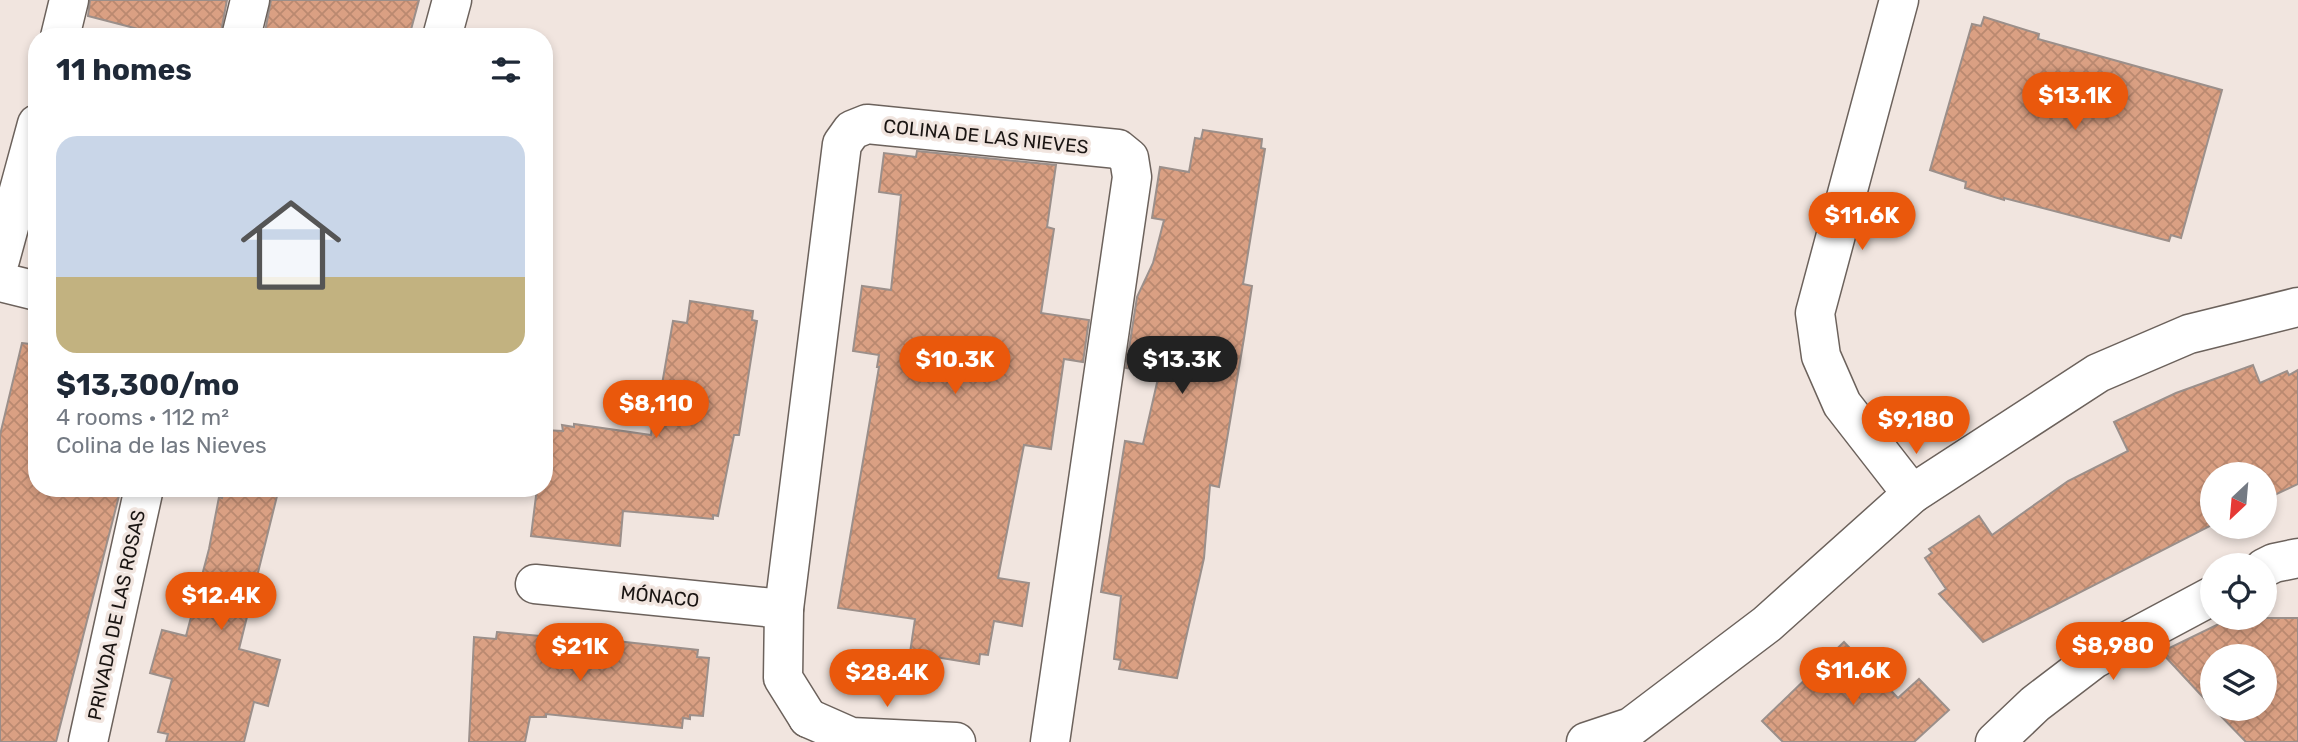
<!DOCTYPE html>
<meta charset="utf-8">
<style>
:root{--surface:#fff;--page:#f6f6f7;--text:#1f2937;--muted:#747a83;--accent:#ea580c}
body{margin:0;font-family:Rubik,sans-serif;background:var(--page);color:var(--text);height:100vh;display:flex;flex-direction:column;font-size:26px;white-space:nowrap}
*{box-sizing:border-box;margin:0}
p{font-size:23px;color:var(--muted)}
.icon{flex:none;width:38px;height:38px;fill:none;stroke:currentColor;stroke-width:2;stroke-linecap:round;stroke-linejoin:round}
.map{position:relative;flex:1;overflow:hidden}
.panel{position:absolute;left:28px;top:28px;width:525px;height:469px;display:flex;flex-direction:column;background:var(--surface);border-radius:28px;box-shadow:0 4px 10px #0003}
.panel>*{flex:none}
.needle{width:46px;rotate:206deg}
.buttons{position:absolute;left:2200px;top:462px;display:grid;gap:14px}
.buttons a{display:grid;place-items:center;width:77px;height:77px;border-radius:50%;background:var(--surface);box-shadow:0 4px 10px #0003;font-size:35px}
.price{position:absolute;translate:-50% -60px;padding:0 16px;border-radius:24px;background:var(--accent);color:#fff;font-size:23px;line-height:46px;filter:drop-shadow(0 2px 4px #0008)}
.price::after{content:'';position:absolute;left:50%;top:42px;width:21px;height:16px;margin-left:-10px;background:inherit;clip-path:polygon(0 0,100% 0,50% 100%)}
.price.current{background:#222;color:#fff}
ul{padding:0;list-style:none}
li{display:grid;align-content:center;gap:14px;height:371px;padding:0 28px}
li span{display:grid;place-items:center;height:217px;border-radius:21px;color:#555}
li>.icon{margin-inline-start:auto}
span .icon{width:126px;height:126px;fill:#fffc;stroke-width:1}
li b{font-size:30px}
h2{display:flex;justify-content:space-between;align-items:center;height:84px;padding:0 28px;font-size:30px}
.map>svg:first-child{display:block}
.building{fill:url(#building-cross-hatch);stroke:#9b8f8a;stroke-width:2}
.lines{fill:none;stroke-linecap:round;stroke-linejoin:round}
.street-casing{stroke:#6c625c;stroke-width:41}
.secondary-casing{stroke:#6c625c;stroke-width:41}
.street{stroke:#fff;stroke-width:38}
.secondary{stroke:#fff;stroke-width:38}
.labels{text-anchor:middle;stroke-width:7;stroke-linejoin:round;paint-order:stroke}
.street-label{font-size:19px;fill:#1a1513;stroke:#f1e5df}
</style>
<div class="map">
<svg width="2298" height="742" viewBox="0 0 2298 742">
<defs>
<pattern id="building-cross-hatch" width="8" height="8" patternUnits="userSpaceOnUse" patternTransform="scale(1.75)"><rect width="8" height="8" fill="#daa083"/><path d="M0 0l8 8M0 8l8-8" fill="none" stroke="#ba8970"/></pattern>
</defs>
<rect width="100%" height="100%" fill="#f1e5df"/>
<g class="building">
<polygon points="90,0 227,0 220,37 169,37 88,16"/>
<polygon points="271,0 419,0 409,37 264,37"/>
<polygon points="1984,17 2039,34 2038,39 2222,90 2181,238 2171,235 2169,241 2004,198 2004,200 1965,188 1966,182 1930,170 1972,24 1981,26"/>
<polygon points="1203,130 1262,139 1261,148 1265,149 1243,284 1252,286 1244,338 1219,487 1210,485 1204,558 1177,678 1119,669 1121,660 1114,659 1121,596 1101,592 1125,441 1143,444 1159,374 1126,368 1137,297 1153,263 1164,220 1152,218 1160,167 1189,172 1195,138 1201,139"/>
<polygon points="917,151 1056,165 1047,227 1054,229 1041,313 1089,320 1083,362 1064,359 1051,449 1024,445 998,578 1029,583 1022,626 994,621 988,655 980,654 979,664 910,653 915,619 838,608 879,367 877,367 879,355 853,351 862,286 891,290 901,195 879,192 884,153 916,157"/>
<polygon points="690,301 753,311 752,320 757,321 739,435 734,435 718,516 713,515 713,519 623,511 620,546 531,536 537,488 544,488 544,430 563,431 562,425 574,427 574,424 651,435 652,425 655,425 673,321 687,323"/>
<polygon points="22,343 37,345 37,488 121,488 56,742 0,742 0,435"/>
<polygon points="2253,365 2260,383 2287,371 2289,375 2298,370 2298,484 2264,500 2264,474 2212,474 2212,525 1983,642 1939,594 1946,589 1925,558 1932,553 1929,549 1979,516 1992,535 2068,481 2128,451 2114,422 2176,393"/>
<polygon points="224,488 279,488 239,649 280,660 268,706 254,702 244,742 166,742 168,734 158,732 172,679 150,673 162,630 186,636 209,549 219,497 222,498"/>
<polygon points="2231,618 2298,618 2298,742 2246,742 2214,709 2264,709 2264,656 2212,656 2212,707 2161,652"/>
<polygon points="497,632 562,638 562,635 698,650 697,657 709,658 703,716 690,715 690,719 683,718 682,728 546,714 546,717 530,717 525,742 469,742 474,637 496,639"/>
<polygon points="1844,642 1898,698 1919,679 1949,710 1914,742 1783,742 1762,721"/>
</g>
<g class="lines">
<g class="street-casing">
<g id="street">
<polyline points="1899,0 1815,313 1821,356 1842,404 1912,494"/>
<polyline points="60,37 69,0"/>
<polyline points="241,37 250,0"/>
<polyline points="442,37 452,0"/>
<polyline points="0,260 37,124"/>
<polyline points="2264,568 2274,563 2298,558"/>
<polyline points="535,584 784,609"/>
<polyline points="808,718 783,678 784,609 842,144 852,130 867,124 1118,149 1129,158 1132,177 1050,742"/>
<polyline points="88,742 144,488"/>
<polyline points="1995,742 2035,704 2094,659 2212,596"/>
</g>
</g>
<g class="secondary-casing">
<g id="secondary">
<polyline points="0,282 37,291"/>
<polyline points="808,718 851,737 956,742"/>
<polyline points="1586,742 1631,727 1767,624 1912,494 2098,373 2189,334 2298,307"/>
</g>
</g>
<use href="#street" class="street"/>
<use href="#secondary" class="secondary"/>
</g>
<g class="labels">
<g class="street-label">
<text transform="translate(986 136) rotate(6)" y="7">COLINA DE LAS NIEVES</text>
<text transform="translate(660 596) rotate(6)" y="7">MÓNACO</text>
<text transform="translate(116 615) rotate(-78)" y="7">PRIVADA DE LAS ROSAS</text>
</g>
</g>
</svg>
<div class="buttons">
<a><svg class="needle" viewBox="-14 -14 28 28"><path d="M0-13l5 13h-10z" fill="#e53935"/><path d="M0 13l5-13h-10z" fill="#747a83"/></svg></a>
<a><svg class="icon" aria-label="locate" viewBox="0 0 24 24"><circle cx="12" cy="12" r="6"/><path d="M12 2v4M12 18v4M2 12h4M18 12h4"/></svg></a>
<a><svg class="icon" aria-label="layers" viewBox="0 0 24 24"><path d="M12 4l9 5-9 5-9-5zM3 14l9 5 9-5"/></svg></a>
</div>
<b class="price" style="left:2075px;top:132px">$13.1K</b>
<b class="price" style="left:1862px;top:252px">$11.6K</b>
<b class="price" style="left:955px;top:396px">$10.3K</b>
<b class="price current" style="left:1182px;top:396px">$13.3K</b>
<b class="price" style="left:656px;top:440px">$8,110</b>
<b class="price" style="left:1916px;top:456px">$9,180</b>
<b class="price" style="left:221px;top:632px">$12.4K</b>
<b class="price" style="left:2113px;top:682px">$8,980</b>
<b class="price" style="left:580px;top:683px">$21K</b>
<b class="price" style="left:1853px;top:707px">$11.6K</b>
<b class="price" style="left:887px;top:709px">$28.4K</b>
<section class="panel">
<h2>11 homes<svg class="icon" aria-label="filters" viewBox="0 0 24 24"><path d="M4 7h16M4 17h16"/><circle cx="9" cy="7" r="2"/><circle cx="15" cy="17" r="2"/></svg></h2>
<ul>
<li><span style="background:linear-gradient(#c9d6e8 65%,#c2b280 0)"><svg class="icon" aria-label="home" viewBox="0 0 24 24"><path d="M3 11l9-7 9 7M6 9v11h12V9"/></svg></span><div><b>$13,300/mo</b><p>4 rooms · 112 m²</p><p>Colina de las Nieves</p></div></li>
</ul>
</section>
</div>
